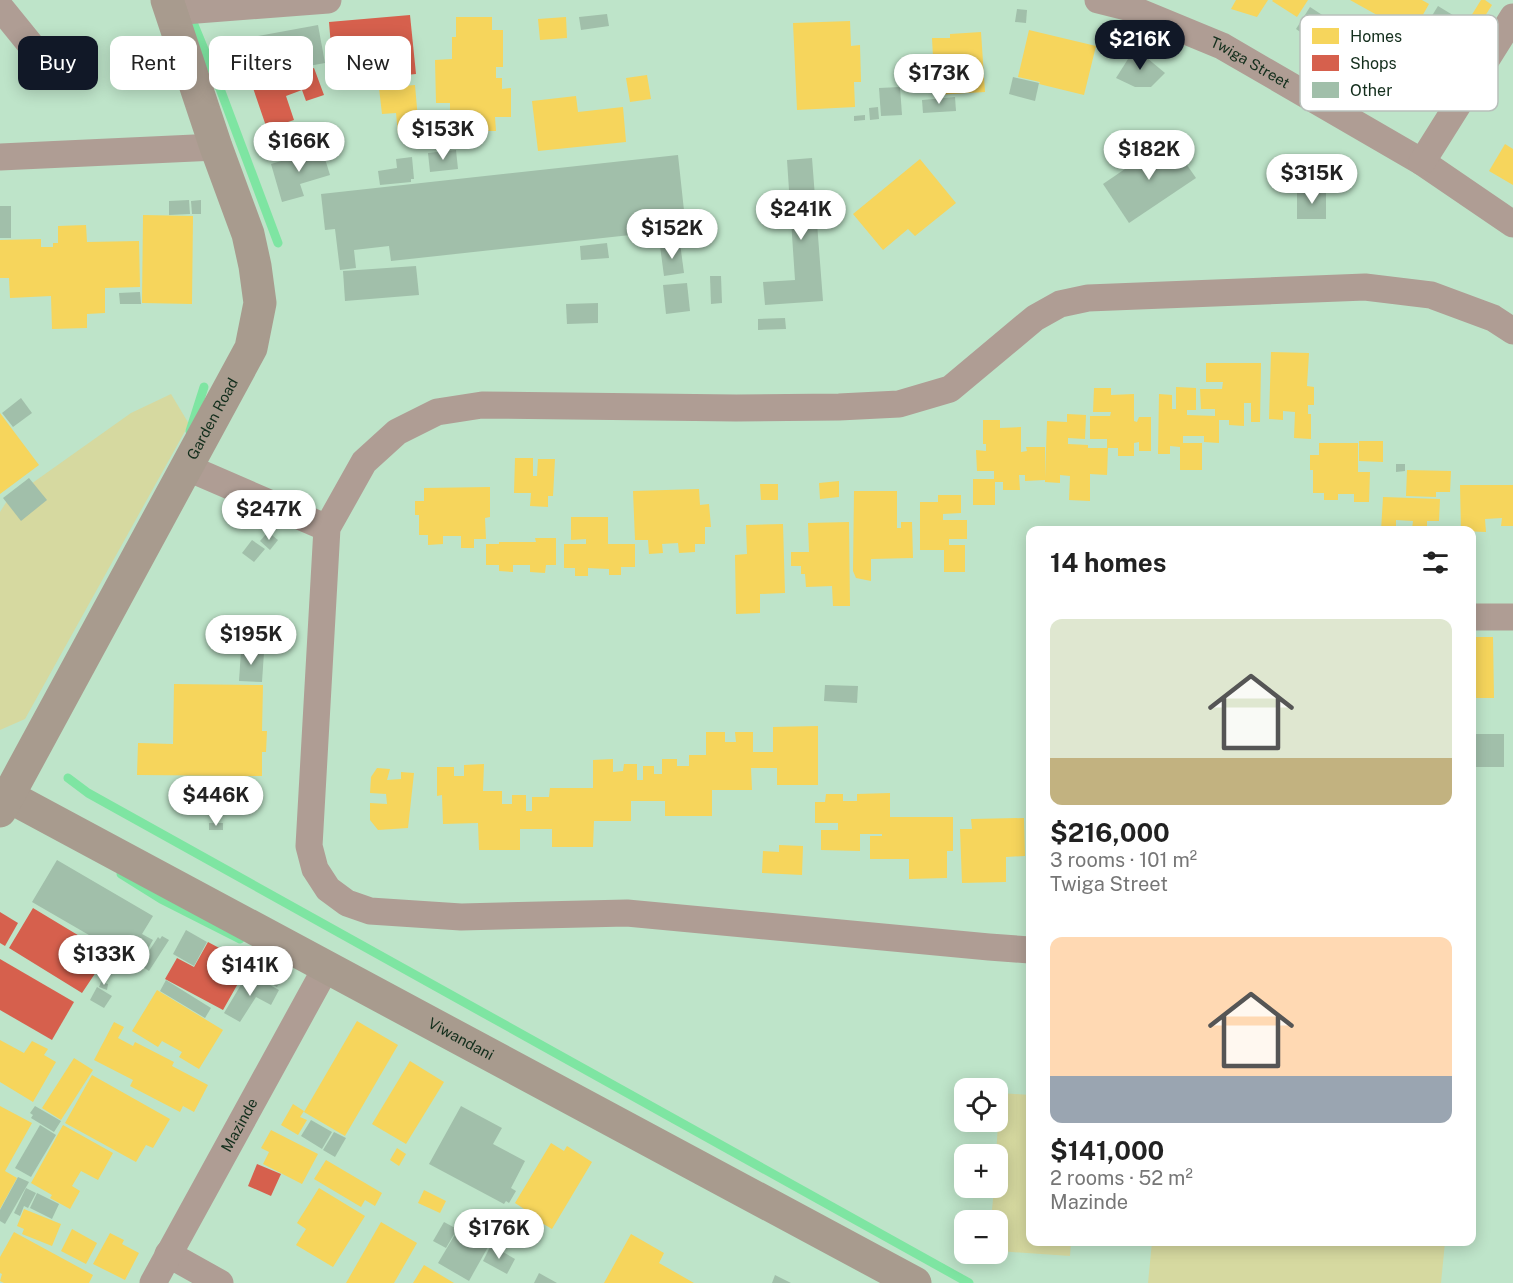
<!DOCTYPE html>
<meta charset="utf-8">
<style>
:root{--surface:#fff;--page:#f2f2f2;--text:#222;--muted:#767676;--accent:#111827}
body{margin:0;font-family:"Public Sans",sans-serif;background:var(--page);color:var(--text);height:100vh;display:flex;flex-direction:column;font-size:22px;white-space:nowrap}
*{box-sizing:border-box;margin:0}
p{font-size:20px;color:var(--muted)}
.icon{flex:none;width:33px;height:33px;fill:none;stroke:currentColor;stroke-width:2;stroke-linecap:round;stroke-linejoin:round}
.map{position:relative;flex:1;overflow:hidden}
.panel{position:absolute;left:1026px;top:526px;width:450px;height:720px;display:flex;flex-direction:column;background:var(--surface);border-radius:12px;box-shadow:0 3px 15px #0003}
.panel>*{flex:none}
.top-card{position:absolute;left:18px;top:36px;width:570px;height:54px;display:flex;gap:12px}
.buttons{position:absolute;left:954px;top:1078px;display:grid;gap:12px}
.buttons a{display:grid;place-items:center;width:54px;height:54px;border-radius:12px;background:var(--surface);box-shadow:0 3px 15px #0003;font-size:30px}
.price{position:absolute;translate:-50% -51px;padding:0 14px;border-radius:21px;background:#fff;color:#222;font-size:20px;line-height:39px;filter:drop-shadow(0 2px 3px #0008)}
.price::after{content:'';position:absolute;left:50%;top:36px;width:18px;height:14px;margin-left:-9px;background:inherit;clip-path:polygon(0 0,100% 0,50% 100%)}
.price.on{background:var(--accent);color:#fff}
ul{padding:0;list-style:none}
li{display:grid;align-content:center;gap:12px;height:318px;padding:0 24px}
li span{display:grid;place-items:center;height:186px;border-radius:12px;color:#555}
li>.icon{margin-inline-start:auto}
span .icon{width:108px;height:108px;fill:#fffc;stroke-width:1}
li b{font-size:26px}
h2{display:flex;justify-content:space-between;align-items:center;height:72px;padding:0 24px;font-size:26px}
.tag{padding:0 21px;border-radius:12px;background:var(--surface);box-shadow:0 3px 15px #0003;font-size:21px;line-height:54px}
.tag.on{background:var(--accent);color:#fff}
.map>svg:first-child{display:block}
.green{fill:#d6d9a0}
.homes{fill:#f6d55c}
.shops{fill:#d6604d}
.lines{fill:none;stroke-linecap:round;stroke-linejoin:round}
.stream{stroke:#7ee5a2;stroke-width:9}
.building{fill:#a1bfaa}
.street{stroke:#af9d94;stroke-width:27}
.secondary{stroke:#a89b8e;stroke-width:33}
.labels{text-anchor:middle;stroke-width:6;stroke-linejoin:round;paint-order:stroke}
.street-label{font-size:15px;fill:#132e1c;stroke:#fff}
.key{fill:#fff;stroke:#b8c0bb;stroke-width:1.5}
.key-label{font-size:16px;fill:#132e1c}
</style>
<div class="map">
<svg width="1513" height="1283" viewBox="0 0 1513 1283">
<rect width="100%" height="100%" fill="#bee4c9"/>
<g class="green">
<polygon points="171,394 189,424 25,719 0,730 0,512 7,501 131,413"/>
<polygon points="1000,1093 1030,1095 1030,1242 1071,1242 1070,1256 998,1251 998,1221 991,1221 994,1188 998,1188 998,1155 996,1155"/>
<polygon points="1152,1242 1445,1242 1441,1283 1148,1283"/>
</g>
<g class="homes">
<polygon points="1236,0 1268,0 1257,17 1231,9"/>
<polygon points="1273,0 1308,0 1297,17 1272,1"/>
<polygon points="1350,0 1422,0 1429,4 1407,43 1381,29 1386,20"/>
<polygon points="1481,0 1485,0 1492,5 1478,27 1468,21"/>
<polygon points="456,17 492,17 492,30 503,30 503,67 496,67 496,78 502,78 502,89 511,88 511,117 495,117 496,131 450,131 450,103 436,103 435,60 452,59 452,37 456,37"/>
<polygon points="566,17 567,38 540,40 538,19"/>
<polygon points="850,21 851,46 860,45 861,82 854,82 855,107 797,110 793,23"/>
<polygon points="1029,30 1096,46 1084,95 1039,84 1040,82 1018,77"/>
<polygon points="981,32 985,92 935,95 932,38 950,38 950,34"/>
<polygon points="647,75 651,99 630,102 626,78"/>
<polygon points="415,85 419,131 398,134 396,113 382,114 379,88"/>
<polygon points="576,96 578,112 623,107 626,142 538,151 532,101"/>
<polygon points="1505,144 1513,149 1513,185 1489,171"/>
<polygon points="920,159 956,203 915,236 908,229 883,250 853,214"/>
<polygon points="143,215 193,216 192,304 142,303"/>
<polygon points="86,225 87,242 139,241 140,287 105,288 105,313 87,314 87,328 52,329 51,296 10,298 9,278 0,278 0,240 41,239 41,247 53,247 53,243 58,243 58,226"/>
<polygon points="1271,352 1309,353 1307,386 1314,387 1314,405 1308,405 1308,414 1311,414 1311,439 1294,438 1295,412 1283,411 1283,420 1269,419"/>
<polygon points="1206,363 1261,363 1260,422 1251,422 1251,403 1244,403 1244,426 1229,425 1229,420 1219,420 1219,443 1204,442 1204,436 1183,436 1183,443 1202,443 1202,470 1180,470 1180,447 1170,446 1170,454 1158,454 1159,394 1172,395 1172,409 1176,409 1176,387 1196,388 1196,410 1187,410 1187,415 1215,416 1215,409 1201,409 1200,389 1222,389 1223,382 1206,382"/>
<polygon points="1094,388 1111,388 1111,395 1134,394 1134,421 1137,422 1139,417 1151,417 1151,451 1139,451 1139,442 1134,443 1134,456 1118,456 1118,448 1107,448 1107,439 1090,439 1090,416 1110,416 1111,412 1093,412"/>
<polygon points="0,413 39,465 0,494"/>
<polygon points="1067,414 1086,415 1085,439 1068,438 1068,444 1088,445 1088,448 1108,448 1107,475 1090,474 1090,501 1069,500 1070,476 1060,475 1060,483 1045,482 1045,480 1025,481 1025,475 1019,475 1020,490 1003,490 1003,482 995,482 995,505 973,505 973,479 994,479 994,471 977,471 976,450 986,451 986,444 983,444 983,420 1000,420 1000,428 1021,427 1021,452 1027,451 1026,447 1045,447 1045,478 1047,421 1067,422"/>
<polygon points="1359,441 1383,441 1383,462 1359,461"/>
<polygon points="1319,443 1358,443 1358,472 1370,472 1369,502 1354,502 1354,494 1338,494 1338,500 1324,500 1324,493 1313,493 1313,470 1310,470 1310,455 1319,455"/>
<polygon points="515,458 533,458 533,476 537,476 538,459 555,459 553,496 548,496 548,507 530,506 531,493 514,493"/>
<polygon points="1407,470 1451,471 1450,492 1436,492 1436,497 1406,496"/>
<polygon points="839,481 839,497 820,499 819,483"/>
<polygon points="760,484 778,484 778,500 761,500"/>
<polygon points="1460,485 1513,485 1513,526 1501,526 1502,518 1485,519 1486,532 1461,531"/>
<polygon points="490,487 490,517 485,518 486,539 474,539 474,548 461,548 461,536 443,536 443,544 428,545 428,535 419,535 419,515 415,515 415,501 424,501 424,488"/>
<polygon points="699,489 700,505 709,504 711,527 705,527 705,544 695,544 695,552 679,553 678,543 662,544 663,553 649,554 648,540 635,540 633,491"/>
<polygon points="854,491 897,491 897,528 901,528 901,522 912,522 913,558 871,559 871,581 856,578 853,571"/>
<polygon points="938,495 961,495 961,513 943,514 943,520 967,520 967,539 949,539 949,545 965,545 965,572 944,572 944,550 920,550 920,502 938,502"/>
<polygon points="1383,497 1440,499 1439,521 1427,521 1427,530 1412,529 1413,521 1396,520 1396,531 1381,531"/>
<polygon points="571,517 608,517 608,544 635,544 635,567 621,567 621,575 609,575 609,569 588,568 588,576 575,576 575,568 564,568 564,544 586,544 586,539 571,540"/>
<polygon points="849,522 850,606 833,606 832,586 806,587 805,574 801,574 801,566 791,566 791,552 809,552 808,523"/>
<polygon points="783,524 785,593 760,594 760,613 736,614 735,555 747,554 746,525"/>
<polygon points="535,538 556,538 556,565 546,565 545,573 530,572 530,565 513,565 513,572 499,571 499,565 486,565 486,544 499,544 499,542 536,542"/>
<polygon points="1472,637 1493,637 1494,698 1472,698"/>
<polygon points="174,684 263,685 262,731 267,731 266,752 262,752 262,776 137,775 138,743 173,744"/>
<polygon points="1027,691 1030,692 1030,723 1027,723"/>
<polygon points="818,726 818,785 777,785 777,768 751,768 752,790 712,790 712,816 665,816 665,801 631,801 631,821 594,821 593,847 552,847 552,829 520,829 520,850 479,850 478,823 443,824 442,795 437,796 437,767 454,767 454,776 464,776 464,765 484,764 483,791 502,791 502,804 512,804 512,795 526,795 526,811 532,811 532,797 549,797 550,788 593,788 593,760 613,759 613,772 623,771 624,764 637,764 637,780 643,780 643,766 654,766 654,774 662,774 662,759 677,759 677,766 689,766 689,755 706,755 706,732 725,732 725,742 736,742 735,732 753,732 753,752 773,752 773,727"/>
<polygon points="377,768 390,769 387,780 401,779 401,772 414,773 408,828 378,830 370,820 370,803 387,804 386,794 370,793 371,777"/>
<polygon points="890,793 890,817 953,817 953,851 947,851 947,878 909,879 909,859 870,859 870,836 882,836 882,834 860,834 860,851 821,850 821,830 838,830 838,823 815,823 815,802 825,802 826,794 843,794 843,801 857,801 857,794"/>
<polygon points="1024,818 1025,856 1006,857 1006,882 962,883 960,829 972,829 971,819"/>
<polygon points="779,845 803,846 802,875 762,873 763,851 779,852"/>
<polygon points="157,990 223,1030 199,1069 179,1057 182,1052 162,1041 158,1047 132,1031"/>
<polygon points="357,1021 398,1045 345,1136 304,1112"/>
<polygon points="114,1022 124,1027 118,1038 133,1046 135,1042 174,1062 172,1066 208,1085 194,1112 183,1106 180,1112 130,1086 133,1080 94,1060"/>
<polygon points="0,1040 24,1053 32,1041 48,1049 44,1055 56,1062 33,1102 0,1082"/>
<polygon points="74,1058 93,1070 61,1120 42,1108"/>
<polygon points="410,1061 444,1082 406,1144 372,1124"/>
<polygon points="92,1075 170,1119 153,1148 146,1145 136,1162 65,1123"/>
<polygon points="293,1104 304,1111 300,1117 307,1120 298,1135 281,1125"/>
<polygon points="0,1106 32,1123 5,1171 17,1178 0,1209"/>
<polygon points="63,1125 113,1153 98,1180 81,1171 72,1186 80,1191 70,1209 50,1198 52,1195 31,1183"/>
<polygon points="271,1130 318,1154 302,1184 263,1164 269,1152 261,1148"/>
<polygon points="551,1143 564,1151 567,1146 592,1162 552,1229 530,1216 532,1214 515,1203"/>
<polygon points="397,1148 406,1154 399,1166 390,1160"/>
<polygon points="326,1160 382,1193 375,1206 365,1200 361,1207 314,1179"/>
<polygon points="319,1188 365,1216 333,1267 296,1245 306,1229 297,1223"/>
<polygon points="424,1190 446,1201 440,1213 418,1203"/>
<polygon points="24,1209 61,1224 52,1246 22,1234 24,1229 17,1226"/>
<polygon points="381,1222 417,1243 394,1283 346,1283"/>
<polygon points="72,1229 97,1243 86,1264 61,1251"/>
<polygon points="14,1232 93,1275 89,1283 4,1283 0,1281 2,1274 0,1273 0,1257"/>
<polygon points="110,1233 124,1240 122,1244 139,1253 125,1280 93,1264"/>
<polygon points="631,1234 664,1253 659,1263 694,1283 604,1283"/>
<polygon points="424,1265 454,1283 413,1283"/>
</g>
<g class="shops">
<polygon points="410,15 416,74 334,82 329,22"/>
<polygon points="314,68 324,95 306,101 302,90 286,96 294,120 267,129 253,88"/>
<polygon points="33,908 91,943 79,961 96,972 82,993 9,948"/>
<polygon points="0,912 18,923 5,946 0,943"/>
<polygon points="208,942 249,964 223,1010 165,979 177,958 194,967"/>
<polygon points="0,959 74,1002 52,1040 0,1010"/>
<polygon points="257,1164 281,1174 271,1196 248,1186"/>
</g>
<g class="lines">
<g class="stream">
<polyline points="192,20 219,86 278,243"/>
<polyline points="190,431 204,387"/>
<polyline points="68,778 88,793 969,1283"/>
<polyline points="121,874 161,899 240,939"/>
</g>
</g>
<g class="building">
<polygon points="1438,6 1479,31 1466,52 1425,27"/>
<polygon points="1310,7 1333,22 1318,44 1296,29"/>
<polygon points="1017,9 1027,10 1026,23 1015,22"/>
<polygon points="607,14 609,26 581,30 579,17"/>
<polygon points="318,25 325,63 259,75 252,37"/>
<polygon points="1123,36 1136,45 1129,55 1116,46"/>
<polygon points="1135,48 1165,73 1151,87 1135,87 1116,78"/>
<polygon points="1013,77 1039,83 1035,101 1009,94"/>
<polygon points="900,87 902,115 881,116 879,88"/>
<polygon points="955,97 956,111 923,113 922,100"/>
<polygon points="878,107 879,119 870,120 869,108"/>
<polygon points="865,115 865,120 854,121 854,116"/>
<polygon points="1169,139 1196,178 1129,223 1103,184"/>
<polygon points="322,149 330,175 300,184 304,196 282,202 271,164"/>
<polygon points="456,150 458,169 430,172 428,153"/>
<polygon points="678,155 686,229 391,261 389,246 354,250 356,268 340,270 335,229 325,230 321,194"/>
<polygon points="412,157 414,179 411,179 411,182 380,185 378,171 397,168 396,159"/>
<polygon points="812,158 823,301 765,305 763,282 795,280 787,160"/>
<polygon points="1326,190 1326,219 1297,219 1297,191"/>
<polygon points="189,200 190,214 169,215 169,201"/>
<polygon points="201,200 201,214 192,214 191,201"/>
<rect x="0" y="206" width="11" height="32"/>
<polygon points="607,243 609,258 581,260 580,246"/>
<polygon points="680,243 684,273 664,276 660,246"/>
<polygon points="416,266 419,295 345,301 343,271"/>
<polygon points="710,276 721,276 722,303 711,304"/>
<polygon points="687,283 690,311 666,314 663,285"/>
<polygon points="140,292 141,304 120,304 119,293"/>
<polygon points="598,303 598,323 567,324 566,304"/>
<polygon points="785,318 786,329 758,330 758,319"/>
<polygon points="21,398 32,413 13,427 2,413"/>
<polygon points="1396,464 1405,464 1405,471 1396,472"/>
<polygon points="29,478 47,500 21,521 3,498"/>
<polygon points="268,532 278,540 270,550 260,541"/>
<polygon points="252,540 265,549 254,562 242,553"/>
<polygon points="241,651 264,652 262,682 239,681"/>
<polygon points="825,685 858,686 857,703 824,701"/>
<rect x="1472" y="734" width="32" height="33"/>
<rect x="209" y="823" width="14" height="7"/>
<polygon points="57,860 153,916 142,934 153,940 139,964 32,902"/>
<polygon points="186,930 207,942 194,966 173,954"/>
<polygon points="162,936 169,940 149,971 140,965 158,937 160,939"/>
<polygon points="255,958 284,973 277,987 247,971"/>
<polygon points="248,973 279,990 271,1005 256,997 240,1022 224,1013"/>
<polygon points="166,980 211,1008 205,1018 160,991"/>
<polygon points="101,982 108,984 107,990 99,987"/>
<polygon points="97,987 112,996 104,1008 90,1000"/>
<polygon points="35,1106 61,1121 54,1132 31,1118 33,1115 30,1113"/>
<polygon points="461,1106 502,1128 493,1144 525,1161 511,1188 516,1191 509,1203 506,1201 504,1204 429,1164"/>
<polygon points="311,1120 332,1132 322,1149 301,1136"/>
<polygon points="40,1125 56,1135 31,1177 15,1168"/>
<polygon points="334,1132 346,1138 335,1157 323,1150"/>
<polygon points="18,1177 29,1182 5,1224 0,1221 0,1210"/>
<polygon points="26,1188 36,1193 28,1208 24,1206 20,1216 14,1213"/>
<polygon points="37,1193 59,1204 52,1219 30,1208"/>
<polygon points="444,1222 457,1229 446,1248 433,1241"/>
<polygon points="457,1231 488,1247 469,1281 438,1263"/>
<polygon points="491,1245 515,1259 507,1274 483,1261"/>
<polygon points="539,1273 557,1283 534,1283"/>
<polygon points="775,1275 791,1283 772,1283"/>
</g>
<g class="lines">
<g class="street">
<path id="s1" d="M 1098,0 L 1130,8 L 1222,46 L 1422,162 L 1513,224"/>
<polyline points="0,7 30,44"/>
<polyline points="171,12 328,0"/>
<polyline points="0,157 216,147"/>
<polyline points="1422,162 1513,17"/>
<polyline points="186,467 327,528"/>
<polyline points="1472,617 1513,617"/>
<polyline points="1030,950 989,947 627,913 461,917 370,911 347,903 328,889 315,869 309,846 327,528 364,462 397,432 437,412 482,405 736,408 839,407 899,404 950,389 1035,318 1060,304 1088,298 1365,287 1431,295 1493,318 1513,331"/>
<polyline points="168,1254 220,1283"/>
<path id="s2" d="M 153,1283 L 327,966"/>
</g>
<g class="secondary">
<path id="s3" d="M 8,796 L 915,1283"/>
<path id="s4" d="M 0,811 L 251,348 L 260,303 L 255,266 L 248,234 L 216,147 L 167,0"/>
</g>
</g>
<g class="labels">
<g class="street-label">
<text dy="5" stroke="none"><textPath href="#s1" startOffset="165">Twiga Street</textPath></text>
<text dy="5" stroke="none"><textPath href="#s4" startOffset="446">Garden Road</textPath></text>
<text dy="5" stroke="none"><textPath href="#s3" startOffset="514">Viwandani</textPath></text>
<text dy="5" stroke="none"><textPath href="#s2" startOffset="180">Mazinde</textPath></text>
</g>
</g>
<rect x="1300" y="15" width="198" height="96" rx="9" class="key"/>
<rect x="1312" y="28" width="27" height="16" fill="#f6d55c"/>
<rect x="1312" y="55" width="27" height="16" fill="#d6604d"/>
<rect x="1312" y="82" width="27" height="16" fill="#a1bfaa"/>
<g class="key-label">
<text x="1350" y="42">Homes</text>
<text x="1350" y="69">Shops</text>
<text x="1350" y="96">Other</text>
</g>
</svg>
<div class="buttons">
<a><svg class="icon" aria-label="locate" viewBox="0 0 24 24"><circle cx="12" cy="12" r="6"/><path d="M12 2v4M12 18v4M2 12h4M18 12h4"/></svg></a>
<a>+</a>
<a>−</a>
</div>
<b class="price on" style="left:1140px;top:71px">$216K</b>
<b class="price" style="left:939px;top:105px">$173K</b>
<b class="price" style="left:443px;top:161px">$153K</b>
<b class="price" style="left:299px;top:173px">$166K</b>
<b class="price" style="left:1149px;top:181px">$182K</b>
<b class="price" style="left:1312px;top:205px">$315K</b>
<b class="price" style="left:801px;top:241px">$241K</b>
<b class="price" style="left:672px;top:260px">$152K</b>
<b class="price" style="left:269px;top:541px">$247K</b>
<b class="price" style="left:251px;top:666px">$195K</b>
<b class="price" style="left:216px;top:827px">$446K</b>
<b class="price" style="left:104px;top:986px">$133K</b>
<b class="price" style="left:250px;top:997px">$141K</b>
<b class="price" style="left:499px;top:1260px">$176K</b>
<div class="top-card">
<a class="tag on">Buy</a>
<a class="tag">Rent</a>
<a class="tag">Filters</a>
<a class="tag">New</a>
</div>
<section class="panel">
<h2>14 homes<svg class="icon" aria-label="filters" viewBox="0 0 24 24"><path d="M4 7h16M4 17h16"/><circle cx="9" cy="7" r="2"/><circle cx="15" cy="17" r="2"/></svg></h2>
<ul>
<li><span style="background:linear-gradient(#dfe7d0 75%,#c2b280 0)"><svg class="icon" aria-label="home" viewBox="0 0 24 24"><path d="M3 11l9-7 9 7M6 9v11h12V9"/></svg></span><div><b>$216,000</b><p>3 rooms · 101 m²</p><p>Twiga Street</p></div></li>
<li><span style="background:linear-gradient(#ffd9b3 75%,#9aa5b1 0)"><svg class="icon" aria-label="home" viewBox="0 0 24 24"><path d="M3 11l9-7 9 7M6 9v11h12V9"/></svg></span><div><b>$141,000</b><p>2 rooms · 52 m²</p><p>Mazinde</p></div></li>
</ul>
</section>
</div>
